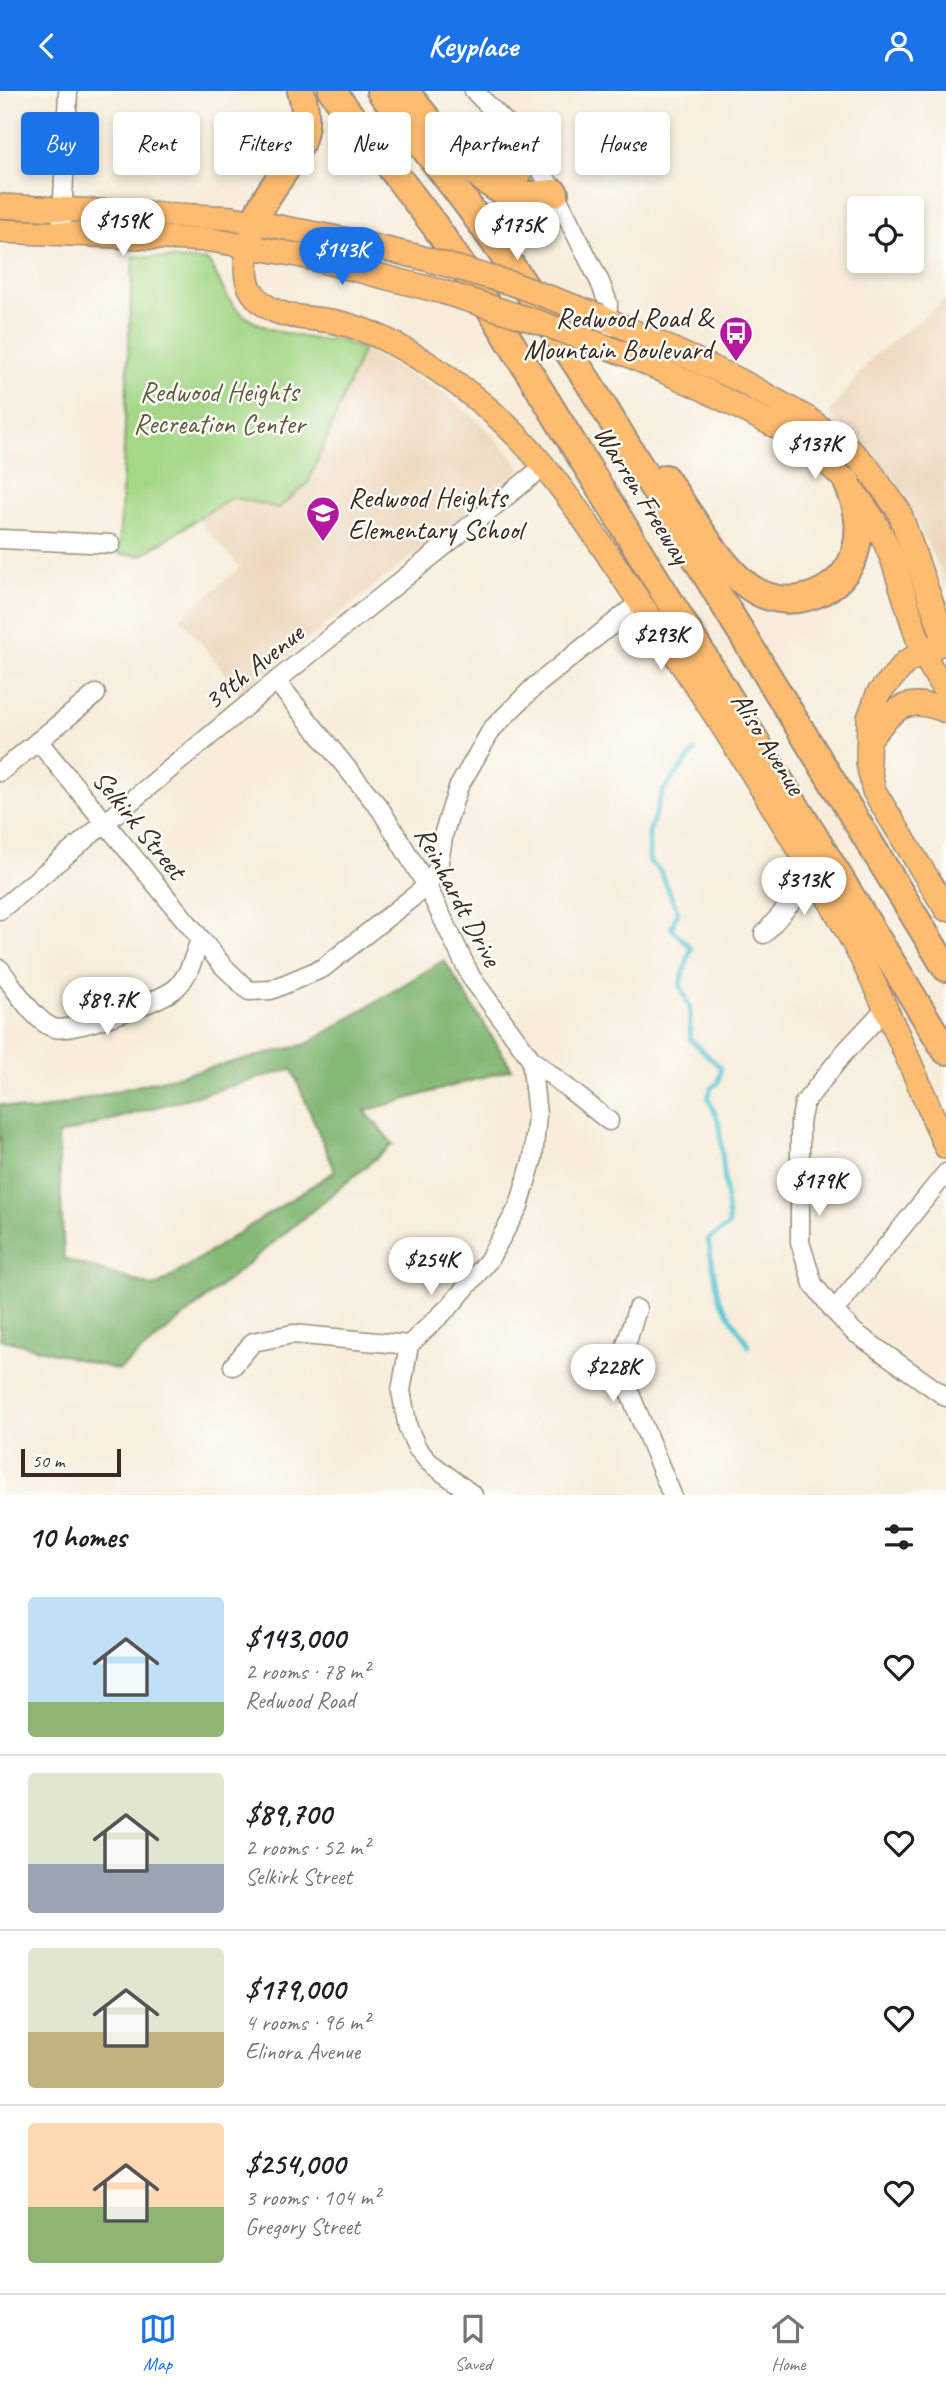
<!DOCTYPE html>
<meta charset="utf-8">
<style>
:root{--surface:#fff;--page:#f2f2f2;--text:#202124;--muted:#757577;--line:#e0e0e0;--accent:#1a73e8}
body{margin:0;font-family:Caveat,sans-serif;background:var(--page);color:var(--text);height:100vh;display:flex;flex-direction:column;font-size:26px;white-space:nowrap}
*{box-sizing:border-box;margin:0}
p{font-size:23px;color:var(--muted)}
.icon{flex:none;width:38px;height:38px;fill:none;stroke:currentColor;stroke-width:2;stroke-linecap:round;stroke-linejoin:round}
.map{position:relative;height:1404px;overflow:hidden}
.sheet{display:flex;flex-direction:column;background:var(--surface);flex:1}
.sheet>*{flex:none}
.guide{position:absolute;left:21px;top:21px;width:905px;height:63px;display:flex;gap:14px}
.controls{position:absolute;left:847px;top:105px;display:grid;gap:14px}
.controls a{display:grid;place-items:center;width:77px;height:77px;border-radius:7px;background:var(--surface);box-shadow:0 4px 10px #0003;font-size:35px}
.scale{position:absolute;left:21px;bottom:18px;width:100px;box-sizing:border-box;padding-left:7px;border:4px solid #3b2a1e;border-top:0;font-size:19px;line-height:24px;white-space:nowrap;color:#3b2a1e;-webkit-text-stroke:5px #fdfcf7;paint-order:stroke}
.price{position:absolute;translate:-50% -60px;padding:0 16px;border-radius:24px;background:#fff;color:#222;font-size:23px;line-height:46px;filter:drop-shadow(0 2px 4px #0008)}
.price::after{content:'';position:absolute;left:50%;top:42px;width:21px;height:16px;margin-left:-10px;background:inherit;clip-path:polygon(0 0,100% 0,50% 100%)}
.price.current{background:var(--accent);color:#fff}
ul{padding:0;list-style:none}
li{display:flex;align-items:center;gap:21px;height:175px;padding:0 28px}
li+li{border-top:2px solid var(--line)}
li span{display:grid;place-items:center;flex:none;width:196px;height:140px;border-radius:7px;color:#555}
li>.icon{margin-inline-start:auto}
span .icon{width:84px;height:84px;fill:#fffc;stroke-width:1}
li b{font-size:30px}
h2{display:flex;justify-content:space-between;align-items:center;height:84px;padding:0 28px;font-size:30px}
.chip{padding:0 24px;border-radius:7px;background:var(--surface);box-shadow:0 4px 10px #0003;font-size:24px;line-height:63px}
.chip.current{background:var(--accent);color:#fff}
header{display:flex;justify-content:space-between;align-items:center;height:91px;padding:0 28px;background:var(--accent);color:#fff;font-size:32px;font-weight:600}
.dock{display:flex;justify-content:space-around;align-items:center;height:98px;border-top:2px solid var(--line);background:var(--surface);font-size:19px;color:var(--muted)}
.dock a{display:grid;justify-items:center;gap:4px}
.dock .current{color:var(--accent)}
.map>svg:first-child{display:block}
.built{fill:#edd7bb}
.green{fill:#a4d887;stroke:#708152;stroke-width:2}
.forest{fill:#83b874;stroke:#5f7149;stroke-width:2;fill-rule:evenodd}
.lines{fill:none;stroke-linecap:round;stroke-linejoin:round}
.stream{stroke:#5cc7d6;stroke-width:4.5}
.minor-casing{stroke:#998c7c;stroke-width:21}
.major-casing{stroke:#998c7c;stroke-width:26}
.highway-casing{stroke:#998c7c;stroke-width:30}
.minor{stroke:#fff;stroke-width:18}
.major{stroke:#fdbc70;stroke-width:23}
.highway{stroke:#fdbc70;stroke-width:26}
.major-bridge-casing{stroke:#998c7c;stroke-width:26;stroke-linecap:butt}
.major-bridge{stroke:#fdbc70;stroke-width:23}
.labels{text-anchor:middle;stroke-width:5;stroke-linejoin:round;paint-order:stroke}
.poi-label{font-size:28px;fill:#3b2a1e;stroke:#fdfcf7;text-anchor:end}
.park-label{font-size:28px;fill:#5a5e3e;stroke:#fdfcf7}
.street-label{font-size:28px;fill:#3b2a1e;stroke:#fdfcf7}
</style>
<header><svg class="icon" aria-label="back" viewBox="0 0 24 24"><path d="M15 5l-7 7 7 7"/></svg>Keyplace<svg class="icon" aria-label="person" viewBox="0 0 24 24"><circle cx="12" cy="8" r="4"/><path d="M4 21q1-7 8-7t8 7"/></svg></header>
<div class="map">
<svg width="946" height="1404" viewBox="0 0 946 1404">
<rect width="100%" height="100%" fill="#fdfcf7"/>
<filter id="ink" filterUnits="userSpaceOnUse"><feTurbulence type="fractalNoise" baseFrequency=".0143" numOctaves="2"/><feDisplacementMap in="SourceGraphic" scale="14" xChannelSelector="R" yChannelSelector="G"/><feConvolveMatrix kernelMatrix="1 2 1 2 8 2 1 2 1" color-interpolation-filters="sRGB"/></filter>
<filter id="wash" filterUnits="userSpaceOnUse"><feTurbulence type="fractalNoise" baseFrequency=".00686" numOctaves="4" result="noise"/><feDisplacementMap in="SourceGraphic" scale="28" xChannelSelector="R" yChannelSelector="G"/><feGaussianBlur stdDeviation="1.57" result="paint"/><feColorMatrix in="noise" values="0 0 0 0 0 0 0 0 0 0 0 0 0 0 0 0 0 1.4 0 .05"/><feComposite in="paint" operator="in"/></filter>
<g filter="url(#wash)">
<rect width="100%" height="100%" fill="#f7edda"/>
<g class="built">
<polygon points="946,208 946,505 939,476 894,387 829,322 873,266"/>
<polygon points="363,258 446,303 488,339 522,377 241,602 181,527 240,477 197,427 232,406 279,417 307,392"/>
</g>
<path class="green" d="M 133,165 L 208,170 C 217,183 222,198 230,210 C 252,240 292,244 326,250 L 333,247 L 363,258 L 308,392 L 279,417 L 232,406 L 142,464 L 119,463 Z"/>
<path class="forest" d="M 444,869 L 512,978 L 365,1020 L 393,1053 L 119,1279 L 0,1248 L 0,1013 L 31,1021 L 307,953 ZM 292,978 L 335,1080 L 155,1196 L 64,1168 L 58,1044 Z"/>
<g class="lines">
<polyline class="stream" points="695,660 663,700 649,741 649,770 660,780 678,821 671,837 691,857 680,893 690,917 690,948 721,977 718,992 711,997 708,1007 719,1031 729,1134 708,1149 719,1208 749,1255"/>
</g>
</g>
<g filter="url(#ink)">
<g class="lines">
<g class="minor-casing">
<g id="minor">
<polyline points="474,0 507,33 529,61 555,102 600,191 608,212 607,236 601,253"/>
<polyline points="62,129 68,0"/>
<polyline points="0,448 111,453"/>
<polyline points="276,590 381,719 427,795 471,886 531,968 609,1030"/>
<polyline points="38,650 223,875 249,900 271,899 323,877 427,795 438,777 444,741 458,697 492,638 534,596 640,511"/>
<polyline points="0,681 96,603"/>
<polyline points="0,819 276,590 543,376"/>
<polyline points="764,843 815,784"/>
<path d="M 0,878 C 13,894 34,931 54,937 C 72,942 162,910 176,897 C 189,885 194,865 200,849"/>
<polyline points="886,917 844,962 804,1012 800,1032 800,1151 813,1193 834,1220 854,1241 946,1306"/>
<polyline points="637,1218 626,1254 628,1298 672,1404"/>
<polyline points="834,1220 946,1082"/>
<polyline points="233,1275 253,1251 293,1243 409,1254"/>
<polyline points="473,1404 429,1371 417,1357 408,1337 401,1300 409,1254 451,1214 488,1170 519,1115 533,1067 537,1024 531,968"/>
</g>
</g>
<g class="major-casing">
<g id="major">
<polyline points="0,115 232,127 343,148 419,166"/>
<path d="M 255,131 C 250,152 239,183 253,202 C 272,230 308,225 336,231 C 398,244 477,303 520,348 C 570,401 608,465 649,525 C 693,589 735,653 775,719 C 802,763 829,806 853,851 C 888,917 916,987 946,1056"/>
<polyline points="0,140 211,149 298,164 443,201"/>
<polyline points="600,225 739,289 807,327 849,358 868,377 899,420 946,553"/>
<polyline points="628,264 699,296 795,345 813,358 847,391 874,429 885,451 893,470 922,561 946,602"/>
<polyline points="936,555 906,571 878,603 869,627 868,672 874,700 946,818"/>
<path d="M 871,646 C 894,616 908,604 946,620"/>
</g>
</g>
<g class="highway-casing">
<g id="highway">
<polyline points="332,0 435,135 484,208 946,960"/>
<polyline points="380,0 467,113 519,186 589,292 946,877"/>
<path d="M 405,0 C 430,30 466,81 500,99 C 516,107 538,103 555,102"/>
<path d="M 494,94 C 524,85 527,74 519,46"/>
<path d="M 255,131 C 272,81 320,61 301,0"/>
<path d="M 665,387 C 687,418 723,481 754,499 C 791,522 846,502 856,458 C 862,434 857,413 847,391"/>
</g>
</g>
<use href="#minor" class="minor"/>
<use href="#major" class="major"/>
<use href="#highway" class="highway"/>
<g class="major-bridge-casing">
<g id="major-bridge">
<polyline points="419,166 513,193 600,225"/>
<polyline points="443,201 541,232 628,264"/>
</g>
</g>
<use href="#major-bridge" class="major-bridge"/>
</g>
</g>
<defs>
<g id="bus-pin" transform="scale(1.75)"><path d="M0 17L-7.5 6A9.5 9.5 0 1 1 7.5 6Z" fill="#b5179e" stroke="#fdfcf7"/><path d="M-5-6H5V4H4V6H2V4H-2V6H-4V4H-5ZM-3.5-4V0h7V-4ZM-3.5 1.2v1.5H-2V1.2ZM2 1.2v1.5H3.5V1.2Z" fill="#fff"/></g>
<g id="school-pin" transform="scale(1.75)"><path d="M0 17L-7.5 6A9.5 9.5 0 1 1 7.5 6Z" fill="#b5179e" stroke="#fdfcf7"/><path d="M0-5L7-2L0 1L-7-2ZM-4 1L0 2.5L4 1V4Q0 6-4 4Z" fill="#fff"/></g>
</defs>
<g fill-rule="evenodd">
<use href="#bus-pin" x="736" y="242"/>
<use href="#school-pin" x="323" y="422"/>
</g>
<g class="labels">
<g class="poi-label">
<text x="712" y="236">Redwood Road &amp;<tspan x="712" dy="32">Mountain Boulevard</tspan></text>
<text x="348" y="416" text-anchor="start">Redwood Heights<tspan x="348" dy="32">Elementary School</tspan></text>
</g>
<g class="park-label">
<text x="219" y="310">Redwood Heights<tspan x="219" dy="32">Recreation Center</tspan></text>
</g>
<g class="street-label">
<text transform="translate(643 403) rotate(58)" y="10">Warren Freeway</text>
<text transform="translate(253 575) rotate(-39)" y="10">39th Avenue</text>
<text transform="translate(769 652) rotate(58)" y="10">Aliso Avenue</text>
<text transform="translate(140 733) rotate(51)" y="10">Selkirk Street</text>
<text transform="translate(459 805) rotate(62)" y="10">Reinhardt Drive</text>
</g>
</g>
</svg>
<div class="controls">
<a><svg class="icon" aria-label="locate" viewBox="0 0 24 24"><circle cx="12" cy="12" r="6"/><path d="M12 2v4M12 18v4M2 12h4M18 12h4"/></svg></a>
</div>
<div class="scale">50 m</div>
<b class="price" style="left:123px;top:167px">$159K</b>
<b class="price" style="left:517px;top:171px">$175K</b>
<b class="price current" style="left:342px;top:196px">$143K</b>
<b class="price" style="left:815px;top:390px">$137K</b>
<b class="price" style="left:661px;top:581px">$293K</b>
<b class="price" style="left:804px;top:826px">$313K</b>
<b class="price" style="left:107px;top:946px">$89.7K</b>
<b class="price" style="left:819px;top:1127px">$179K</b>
<b class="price" style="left:431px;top:1206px">$254K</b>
<b class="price" style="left:613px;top:1313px">$228K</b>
<div class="guide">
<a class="chip current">Buy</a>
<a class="chip">Rent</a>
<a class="chip">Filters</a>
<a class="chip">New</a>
<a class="chip">Apartment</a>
<a class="chip">House</a>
</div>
</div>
<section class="sheet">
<h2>10 homes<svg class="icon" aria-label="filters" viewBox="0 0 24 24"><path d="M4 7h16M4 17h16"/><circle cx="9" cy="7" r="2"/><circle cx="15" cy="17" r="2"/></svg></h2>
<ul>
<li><span style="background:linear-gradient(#bfe0f5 75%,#8fb573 0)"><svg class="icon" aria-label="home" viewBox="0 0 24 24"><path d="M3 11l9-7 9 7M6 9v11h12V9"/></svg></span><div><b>$143,000</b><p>2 rooms · 78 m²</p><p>Redwood Road</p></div><svg class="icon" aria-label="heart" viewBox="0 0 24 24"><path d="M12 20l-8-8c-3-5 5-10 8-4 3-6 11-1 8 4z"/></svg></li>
<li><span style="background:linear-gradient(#dfe7d0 65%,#9aa5b1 0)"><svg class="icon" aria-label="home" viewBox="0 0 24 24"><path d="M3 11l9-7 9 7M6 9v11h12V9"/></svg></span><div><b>$89,700</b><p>2 rooms · 52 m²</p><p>Selkirk Street</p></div><svg class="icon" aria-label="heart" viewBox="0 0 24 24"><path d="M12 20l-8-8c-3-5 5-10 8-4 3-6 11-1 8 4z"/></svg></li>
<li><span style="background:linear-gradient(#dfe7d0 60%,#c2b280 0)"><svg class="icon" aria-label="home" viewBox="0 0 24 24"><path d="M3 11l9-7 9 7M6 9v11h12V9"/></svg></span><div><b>$179,000</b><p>4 rooms · 96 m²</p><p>Elinora Avenue</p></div><svg class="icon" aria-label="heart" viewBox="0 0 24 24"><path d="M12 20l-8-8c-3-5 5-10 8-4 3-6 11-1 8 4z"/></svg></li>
<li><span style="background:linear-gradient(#ffd9b3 60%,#8fb573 0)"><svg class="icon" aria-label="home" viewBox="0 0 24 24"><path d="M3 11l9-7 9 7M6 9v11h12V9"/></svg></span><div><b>$254,000</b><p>3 rooms · 104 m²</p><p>Gregory Street</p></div><svg class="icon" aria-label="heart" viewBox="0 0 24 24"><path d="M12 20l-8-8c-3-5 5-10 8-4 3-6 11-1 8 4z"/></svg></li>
</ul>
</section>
<nav class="dock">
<a class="current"><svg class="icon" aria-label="map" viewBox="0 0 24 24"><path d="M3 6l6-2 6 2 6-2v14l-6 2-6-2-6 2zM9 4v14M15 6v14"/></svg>Map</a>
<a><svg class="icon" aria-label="saved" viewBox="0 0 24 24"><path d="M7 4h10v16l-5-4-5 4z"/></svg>Saved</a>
<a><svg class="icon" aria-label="home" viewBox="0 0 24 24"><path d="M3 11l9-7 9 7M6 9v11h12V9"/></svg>Home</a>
</nav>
